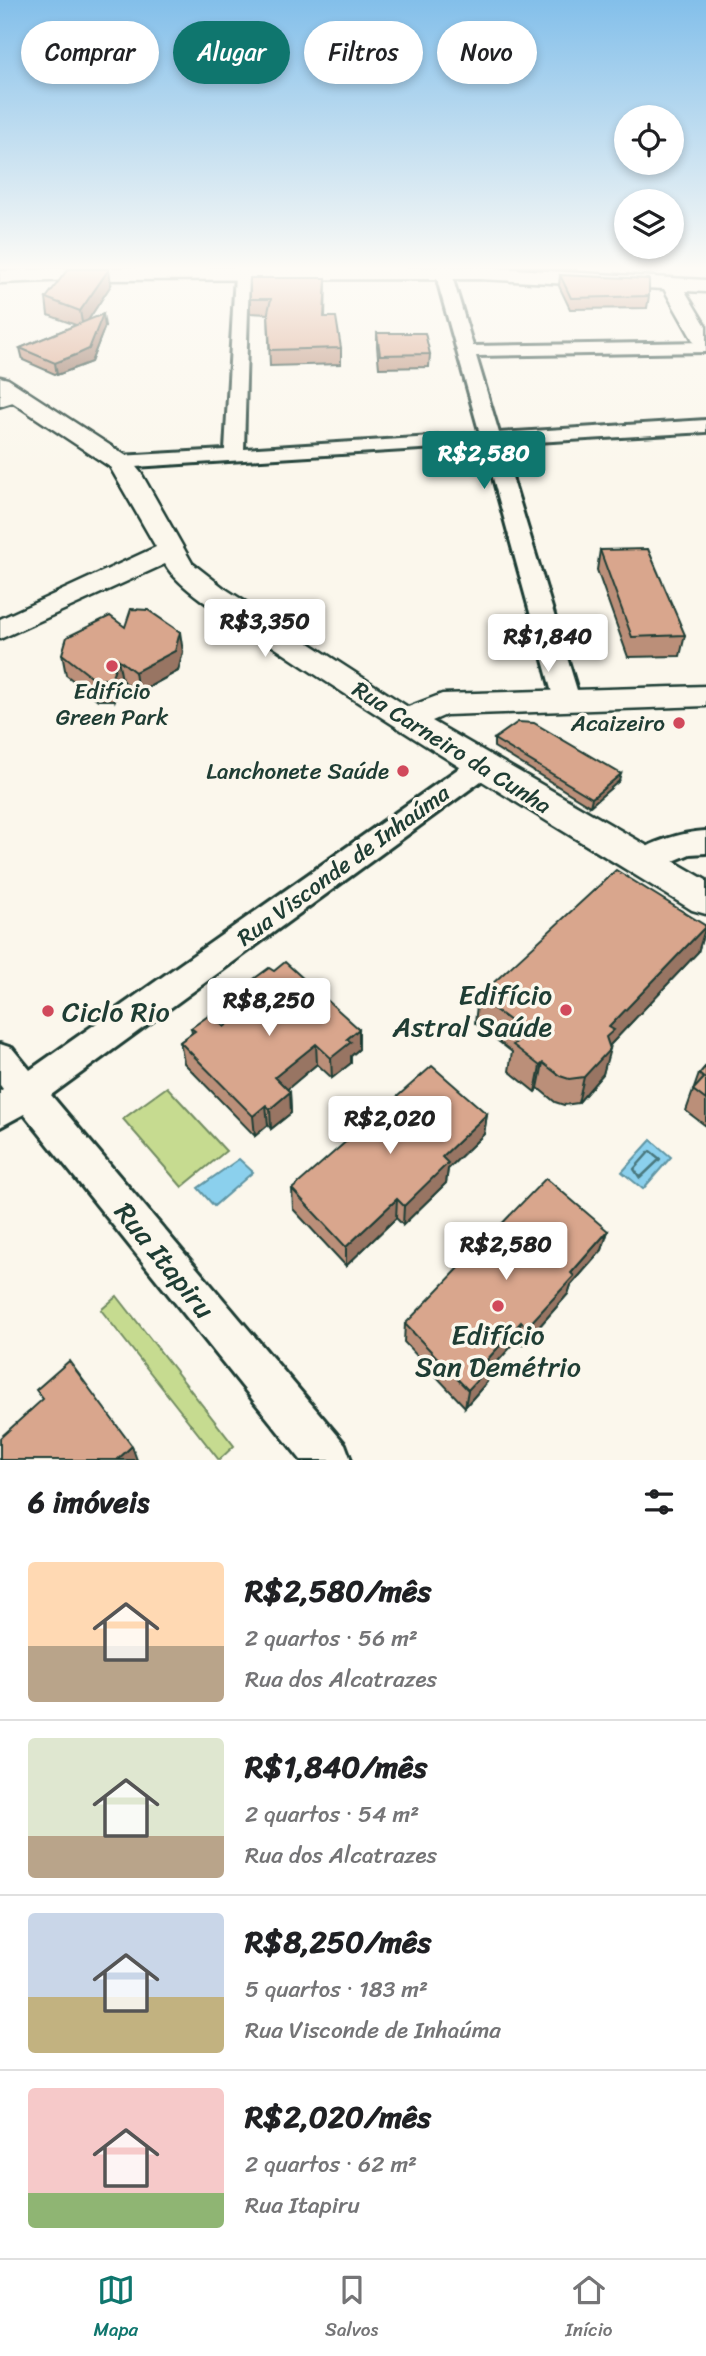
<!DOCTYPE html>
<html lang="pt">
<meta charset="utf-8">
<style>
:root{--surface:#fff;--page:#f2f2f2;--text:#202124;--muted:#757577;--line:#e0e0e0;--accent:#0f766e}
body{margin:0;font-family:Sriracha,sans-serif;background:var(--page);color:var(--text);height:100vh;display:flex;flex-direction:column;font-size:26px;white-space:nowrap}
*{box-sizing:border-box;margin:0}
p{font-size:23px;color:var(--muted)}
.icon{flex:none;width:38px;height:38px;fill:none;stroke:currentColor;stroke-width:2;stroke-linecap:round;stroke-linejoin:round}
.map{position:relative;height:1460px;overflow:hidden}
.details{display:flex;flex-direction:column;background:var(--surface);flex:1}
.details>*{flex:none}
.top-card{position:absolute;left:21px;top:21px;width:665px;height:63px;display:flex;gap:14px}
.fabs{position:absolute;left:614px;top:105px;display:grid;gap:14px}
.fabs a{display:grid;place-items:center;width:70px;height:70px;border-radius:50%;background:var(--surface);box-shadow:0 4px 10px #0003;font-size:35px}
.price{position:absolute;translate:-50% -60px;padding:0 16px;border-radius:7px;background:#fff;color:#222;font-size:23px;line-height:46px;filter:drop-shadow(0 2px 4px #0008)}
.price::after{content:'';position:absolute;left:50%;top:42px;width:21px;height:16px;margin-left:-10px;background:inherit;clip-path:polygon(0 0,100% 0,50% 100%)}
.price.on{background:var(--accent);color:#fff}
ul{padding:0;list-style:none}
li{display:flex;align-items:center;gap:21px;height:175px;padding:0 28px}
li+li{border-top:2px solid var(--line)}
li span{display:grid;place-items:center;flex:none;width:196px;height:140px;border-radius:7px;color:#555}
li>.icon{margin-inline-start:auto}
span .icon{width:84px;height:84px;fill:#fffc;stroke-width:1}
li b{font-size:30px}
h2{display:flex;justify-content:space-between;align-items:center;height:84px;padding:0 28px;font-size:30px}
.pill{padding:0 24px;border-radius:32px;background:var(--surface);box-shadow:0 4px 10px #0003;font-size:24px;line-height:63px}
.pill.on{background:var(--accent);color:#fff}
.tabs{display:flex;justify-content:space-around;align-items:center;height:98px;border-top:2px solid var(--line);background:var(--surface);font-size:19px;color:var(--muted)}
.tabs a{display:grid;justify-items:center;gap:4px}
.tabs .on{color:var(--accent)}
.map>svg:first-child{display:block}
.green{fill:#c6db90;stroke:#728c62;stroke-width:2}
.water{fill:#8bd0ed;stroke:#6095a3;stroke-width:2}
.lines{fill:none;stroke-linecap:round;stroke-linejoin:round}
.shore{stroke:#4a787e;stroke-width:2.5}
.minor-casing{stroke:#1f3d34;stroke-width:6}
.tertiary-casing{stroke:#1f3d34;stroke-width:5}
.minor{fill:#fbf7ec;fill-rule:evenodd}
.tertiary{fill:#fbf7ec;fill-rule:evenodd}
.wall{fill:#bb8f79;stroke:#1f3d34;stroke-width:2}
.shaded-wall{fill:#987463;stroke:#1f3d34;stroke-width:2}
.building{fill:#d9a68d;stroke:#1f3d34;stroke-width:2}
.poi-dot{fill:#d1495b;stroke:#fbf7ec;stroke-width:2.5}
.labels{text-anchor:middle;stroke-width:7;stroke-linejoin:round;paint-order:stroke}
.poi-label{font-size:23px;fill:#1f3d34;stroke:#fbf7ec;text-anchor:end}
.street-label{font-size:23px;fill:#1f3d34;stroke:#fbf7ec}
.near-poi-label{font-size:28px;fill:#1f3d34;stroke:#fbf7ec;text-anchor:end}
.near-street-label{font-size:28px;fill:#1f3d34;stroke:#fbf7ec}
</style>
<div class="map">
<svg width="706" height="1460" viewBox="0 0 706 1460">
<rect width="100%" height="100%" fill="#fbf7ec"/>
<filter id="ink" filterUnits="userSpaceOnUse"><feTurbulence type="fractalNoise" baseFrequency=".0143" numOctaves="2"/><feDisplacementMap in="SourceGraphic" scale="14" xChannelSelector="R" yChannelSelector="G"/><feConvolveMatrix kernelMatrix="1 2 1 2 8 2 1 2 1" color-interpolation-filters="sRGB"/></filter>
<g filter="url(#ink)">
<g class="green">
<polygon points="167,1087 226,1151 182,1187 123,1119"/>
<polygon points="117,1296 234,1446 219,1460 101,1310"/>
</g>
<g class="water">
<polygon points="651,1140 671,1157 643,1189 622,1172"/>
<polygon points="239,1159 253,1172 214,1206 198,1188"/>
</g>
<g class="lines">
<polygon class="shore" points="650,1151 660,1159 640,1178 634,1169"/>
<g class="minor-casing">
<g id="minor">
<polygon points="438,266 452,266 454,283 473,346 706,342 706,352 476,356 499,433 706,420 706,432 502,444 580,700 576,706 567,708 558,706 554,700 484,445 119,468 109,462 119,456 225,450 235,274 242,270 249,274 244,449 480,434 438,283"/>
<polygon points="17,390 23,391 26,395 23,399 0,406 0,395"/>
<polygon points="482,757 492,759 496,766 492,773 51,1095 345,1444 351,1460 301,1460 24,1114 0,1127 0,1091 3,1089 0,1085 0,1044 12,1048 30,1070 472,759"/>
<path d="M 706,831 L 706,853 L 690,854 L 643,874 L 633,871 L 628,863 C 639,843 685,832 706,831 Z"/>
</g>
</g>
<g class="tertiary-casing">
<g id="tertiary">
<polygon points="479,267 706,280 706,292 685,291 706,326 706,350 699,348 695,344 664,289 479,279 72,280 0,283 0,271 72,268"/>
<path d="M 0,377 L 8,379 L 128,457 L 141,473 L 192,563 L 224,588 L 408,707 L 442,694 L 706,686 L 706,706 L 446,715 L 432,721 L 706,880 L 706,914 L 692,910 C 552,824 411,739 274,647 C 245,628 181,593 165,564 L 0,639 L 0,619 L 156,547 L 110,467 L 0,394 Z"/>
</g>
</g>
<use href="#minor" class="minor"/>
<use href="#tertiary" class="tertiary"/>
</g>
<g class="wall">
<polygon points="502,266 576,266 576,270"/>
<polygon points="560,275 649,296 647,308 570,309 559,286"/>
<polygon points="326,278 325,317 341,348 341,364 270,366 268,314 250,313 250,299"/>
<polygon points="111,285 88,320 105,326 91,362 57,375 23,360 20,348 76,325 48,315 46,298"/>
<polygon points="377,333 430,354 429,367 379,368 377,346"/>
<polygon points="600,550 685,635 680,656 628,657 597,570"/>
<polygon points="125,627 183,652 178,671 138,693 122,680 115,700 98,700 66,675 62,654"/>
<polygon points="494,739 619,781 590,806 494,747"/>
<polygon points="706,925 698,952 610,1045 603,1074 578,1103 564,1105 555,1102 538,1088 535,1092 509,1071 512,1052 475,1023 478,997"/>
<polygon points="251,981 359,1029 359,1049 351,1056 351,1063 332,1078 317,1064 287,1089 290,1092 291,1113 271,1129 268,1125 255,1136 184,1063 180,1042 192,1033 191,1028 224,1027 255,1004 253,1002"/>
<polygon points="706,1066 706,1126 686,1111 699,1074"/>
<polygon points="487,1114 484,1134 448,1169 446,1183 403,1225 396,1218 346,1266 293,1209 292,1189"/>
<polygon points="608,1231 602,1250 571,1285 568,1294 523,1345 517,1340 490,1370 487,1382 465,1407 404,1342 405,1324"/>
</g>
<g class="shaded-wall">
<polygon points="109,269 111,285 83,328 80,311"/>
<polygon points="103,314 105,326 91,362 57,375 55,363"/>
<polygon points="180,632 183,652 178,671 138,693 135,672"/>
<polygon points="118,659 122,680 115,700 111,679"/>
<polygon points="621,774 619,781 590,806 592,798"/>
<polygon points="706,926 698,952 610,1045 608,1051 610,1049 603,1074 578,1103 584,1077 606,1037 609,1027"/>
<polygon points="359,1029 359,1049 351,1056 351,1063 332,1078 331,1058 347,1039"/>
<polygon points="316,1044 317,1064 277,1098 275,1077"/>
<polygon points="543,1063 538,1088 535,1092 540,1066"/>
<polygon points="290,1092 291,1113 271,1129 270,1109"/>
<polygon points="266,1105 268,1125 255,1136 253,1116"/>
<polygon points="487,1114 484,1134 448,1169 446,1183 403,1225 404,1206 442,1157"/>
<polygon points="397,1199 396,1218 346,1266 346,1247"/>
<polygon points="608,1231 602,1250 571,1285 568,1294 523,1345 527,1327 571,1273"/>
<polygon points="521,1322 517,1340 490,1370 487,1382 465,1407 468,1390 486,1361"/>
<polygon points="132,1446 137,1460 117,1460"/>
</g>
<g class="building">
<polygon points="68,269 109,269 80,311 46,298"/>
<polygon points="560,275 649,279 649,296 571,298"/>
<polygon points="250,278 326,278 324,317 336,317 341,348 270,350 268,312 271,299 250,299"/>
<polygon points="103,314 89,349 78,354 55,363 20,348"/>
<polygon points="377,333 425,333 430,354 380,355"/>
<polygon points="648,549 685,635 632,637 600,550"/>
<polygon points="131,609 148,610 180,632 175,651 135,672 118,659 111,679 94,679 62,654 67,637 110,616 125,627"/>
<polygon points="518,722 534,723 621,774 592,798 494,739"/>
<polygon points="616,870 706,926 609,1027 614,1030 606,1037 610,1049 584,1077 569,1079 560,1076 543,1063 540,1066 513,1045 526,1033 478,997"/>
<polygon points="285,962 359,1029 347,1039 351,1042 331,1058 316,1044 275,1077 290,1092 270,1109 266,1105 253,1116 180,1042 195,1031 191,1028 211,1014 224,1027 266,995 251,981 269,968 274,971"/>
<polygon points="432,1066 487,1114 442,1157 448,1163 404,1206 397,1199 346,1247 292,1189"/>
<polygon points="706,1066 706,1100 693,1090 704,1078 699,1074"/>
<polygon points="546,1178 608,1231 571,1273 574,1276 527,1327 521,1322 486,1361 491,1365 468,1390 405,1324"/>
<polygon points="69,1361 132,1446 117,1460 0,1460 0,1438 43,1399 36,1390"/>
</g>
</g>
<linearGradient id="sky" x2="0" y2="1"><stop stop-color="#83bfea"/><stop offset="0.57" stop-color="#fdfbf6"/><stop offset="1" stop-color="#fdfbf6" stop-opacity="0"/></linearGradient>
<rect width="706" height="470" fill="url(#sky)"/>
<g class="poi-dot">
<circle cx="112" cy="666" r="7"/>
<circle cx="679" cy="723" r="7"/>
<circle cx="403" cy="771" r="7"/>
<circle cx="566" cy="1010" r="7"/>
<circle cx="48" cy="1011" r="7"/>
<circle cx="498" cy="1306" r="7"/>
</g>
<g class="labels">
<g class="poi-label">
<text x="112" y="699" text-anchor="middle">Edifício<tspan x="112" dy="26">Green Park</tspan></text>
<text x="665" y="731">Acaizeiro</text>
<text x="389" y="779">Lanchonete Saúde</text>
</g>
<g class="street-label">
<text transform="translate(452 747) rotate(32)" y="8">Rua Carneiro da Cunha</text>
<text transform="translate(343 865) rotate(-36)" y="8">Rua Visconde de Inhaúma</text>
</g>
<g class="near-poi-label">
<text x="552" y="1004">Edifício<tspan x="552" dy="32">Astral Saúde</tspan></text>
<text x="62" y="1021" text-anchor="start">Ciclo Rio</text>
<text x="498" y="1344" text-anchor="middle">Edifício<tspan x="498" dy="32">San Demétrio</tspan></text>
</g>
<g class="near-street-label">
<text transform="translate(165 1260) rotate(51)" y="10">Rua Itapiru</text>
</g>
</g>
</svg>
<div class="fabs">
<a><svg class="icon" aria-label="locate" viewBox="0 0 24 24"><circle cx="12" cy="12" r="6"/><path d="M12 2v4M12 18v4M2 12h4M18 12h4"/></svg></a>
<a><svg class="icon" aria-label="layers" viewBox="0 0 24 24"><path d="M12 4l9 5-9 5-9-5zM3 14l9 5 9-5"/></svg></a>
</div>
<b class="price on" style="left:484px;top:491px">R$2,580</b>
<b class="price" style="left:265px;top:659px">R$3,350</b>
<b class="price" style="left:548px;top:674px">R$1,840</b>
<b class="price" style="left:269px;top:1038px">R$8,250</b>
<b class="price" style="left:390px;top:1156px">R$2,020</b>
<b class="price" style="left:506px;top:1282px">R$2,580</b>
<div class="top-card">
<a class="pill">Comprar</a>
<a class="pill on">Alugar</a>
<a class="pill">Filtros</a>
<a class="pill">Novo</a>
</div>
</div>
<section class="details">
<h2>6 imóveis<svg class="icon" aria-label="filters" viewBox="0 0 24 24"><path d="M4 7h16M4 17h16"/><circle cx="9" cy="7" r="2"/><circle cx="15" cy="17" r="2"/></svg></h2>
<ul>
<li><span style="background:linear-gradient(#ffd9b3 60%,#b9a48a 0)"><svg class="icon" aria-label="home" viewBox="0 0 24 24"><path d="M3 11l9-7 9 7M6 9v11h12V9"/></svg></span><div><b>R$2,580/mês</b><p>2 quartos · 56 m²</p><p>Rua dos Alcatrazes</p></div></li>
<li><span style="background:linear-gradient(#dfe7d0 70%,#b9a48a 0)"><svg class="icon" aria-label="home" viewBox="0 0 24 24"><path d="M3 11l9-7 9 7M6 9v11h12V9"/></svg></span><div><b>R$1,840/mês</b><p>2 quartos · 54 m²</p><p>Rua dos Alcatrazes</p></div></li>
<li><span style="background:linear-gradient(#c9d6e8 60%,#c2b280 0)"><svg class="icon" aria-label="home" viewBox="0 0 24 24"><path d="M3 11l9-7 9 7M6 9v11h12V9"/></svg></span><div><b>R$8,250/mês</b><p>5 quartos · 183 m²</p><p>Rua Visconde de Inhaúma</p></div></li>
<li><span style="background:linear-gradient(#f6c9c9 75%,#8fb573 0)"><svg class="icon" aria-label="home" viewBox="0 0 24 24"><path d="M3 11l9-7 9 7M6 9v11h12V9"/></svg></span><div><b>R$2,020/mês</b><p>2 quartos · 62 m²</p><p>Rua Itapiru</p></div></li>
</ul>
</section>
<nav class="tabs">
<a class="on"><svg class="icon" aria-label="map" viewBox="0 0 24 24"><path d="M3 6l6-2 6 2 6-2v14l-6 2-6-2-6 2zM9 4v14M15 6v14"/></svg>Mapa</a>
<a><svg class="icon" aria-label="saved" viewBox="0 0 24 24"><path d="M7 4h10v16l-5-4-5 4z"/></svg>Salvos</a>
<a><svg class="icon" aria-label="home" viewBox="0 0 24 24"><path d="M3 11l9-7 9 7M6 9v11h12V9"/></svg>Início</a>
</nav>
